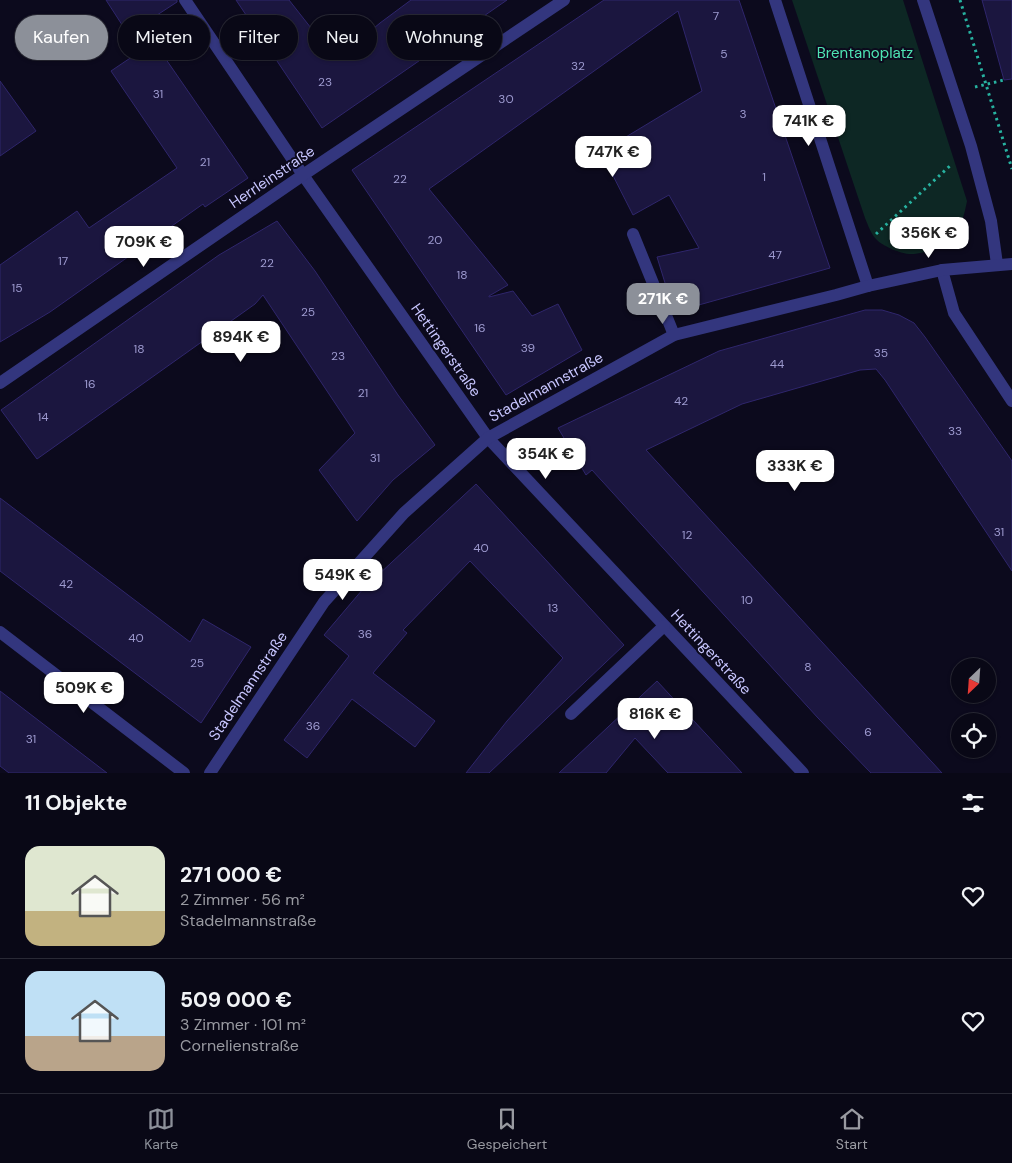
<!DOCTYPE html>
<html lang="de">
<meta charset="utf-8">
<style>
:root{--surface:#090816;--page:#12111f;--text:#f1f3f6;--muted:#999aa1;--line:#292935;--accent:#8c9099}
body{margin:0;font-family:"DM Sans",sans-serif;background:var(--page);color:var(--text);height:100vh;display:flex;flex-direction:column;font-size:19px;white-space:nowrap}
*{box-sizing:border-box;margin:0}
p{font-size:16px;color:var(--muted)}
.icon{flex:none;width:28px;height:28px;fill:none;stroke:currentColor;stroke-width:2;stroke-linecap:round;stroke-linejoin:round}
.map{position:relative;height:773px;overflow:hidden}
.details{display:flex;flex-direction:column;background:var(--surface);flex:1}
.details>*{flex:none}
.top-card{position:absolute;left:15px;top:15px;width:500px;height:45px;display:flex;gap:10px}
.needle{width:32px;rotate:205deg}
.controls{position:absolute;left:951px;top:658px;display:grid;gap:10px}
.controls a{display:grid;place-items:center;width:45px;height:45px;border-radius:50%;background:var(--surface);box-shadow:0 1px 4px #0004,0 0 0 1px var(--line);font-size:25px}
.price{position:absolute;translate:-50% -42px;padding:0 11px;border-radius:10px;background:#fff;color:#222;font-size:16px;line-height:32px;filter:drop-shadow(0 1px 2px #0008)}
.price::after{content:'';position:absolute;left:50%;top:30px;width:15px;height:11px;margin-left:-8px;background:inherit;clip-path:polygon(0 0,100% 0,50% 100%)}
.price.active{background:var(--accent);color:#fff}
ul{padding:0;list-style:none}
li{display:flex;align-items:center;gap:15px;height:125px;padding:0 25px}
li+li{border-top:1px solid var(--line)}
li span{display:grid;place-items:center;flex:none;width:140px;height:100px;border-radius:15px;color:#555}
li>.icon{margin-inline-start:auto}
span .icon{width:60px;height:60px;fill:#fffc;stroke-width:1}
li b{font-size:21px}
h2{display:flex;justify-content:space-between;align-items:center;height:60px;padding:0 25px;font-size:21px}
.pill{padding:0 18px;border-radius:22px;background:var(--surface);box-shadow:0 1px 4px #0004,0 0 0 1px var(--line);font-size:18px;line-height:45px}
.pill.active{background:var(--accent);color:#fff}
.menu{display:flex;justify-content:space-around;align-items:center;height:70px;border-top:1px solid var(--line);background:var(--surface);font-size:14px;color:var(--muted)}
.menu a{display:grid;justify-items:center;gap:2px}
.menu .active{color:var(--accent)}
.map>svg:first-child{display:block}
.green{fill:#0d2724}
.building{fill:#1b163f;stroke:#2f266c}
.lines{fill:none;stroke-linecap:round;stroke-linejoin:round}
.path{stroke:#27b2a0;stroke-width:3;stroke-dasharray:2.5 4;stroke-linecap:butt}
.minor{stroke:#33367e;stroke-width:12}
.labels{text-anchor:middle;stroke-width:4;stroke-linejoin:round;paint-order:stroke}
.number-label{font-size:12px;fill:#9d9acf}
.park-label{font-size:15px;fill:#4ee4b3;stroke:#0c0a1d}
.street-label{font-size:15px;fill:#c8c6ff;stroke:#0c0a1d}
</style>
<div class="map">
<svg width="1012" height="773" viewBox="0 0 1012 773">
<rect width="100%" height="100%" fill="#0c0a1d"/>
<path class="green" d="M 792,0 L 903,0 L 967,201 C 965,211 963,221 957,230 C 948,244 927,254 911,254 C 901,254 882,246 876,239 C 871,234 868,225 865,218 Z"/>
<g class="building">
<polygon points="106,0 177,0 177,2 128,34"/>
<polygon points="236,0 289,0 322,42 359,18 368,33 380,23 411,0 507,0 322,128"/>
<polygon points="604,0 739,0 830,268 674,312 657,257 699,248 669,195 633,215 601,152 702,91 678,11 429,189 508,285 489,296 489,297 513,291 532,316 558,304 582,350 506,395 352,170"/>
<polygon points="982,0 1012,0 1012,79 1004,80"/>
<polygon points="154,42 248,178 205,207 203,204 50,312 0,342 0,265 77,211 89,228 177,168 111,71"/>
<polygon points="0,81 36,131 0,156"/>
<polygon points="277,221 315,271 398,395 435,445 393,480 357,521 319,470 355,433 263,295 255,304 37,459 1,410 219,255"/>
<polygon points="865,310 882,310 899,315 914,323 925,337 1012,461 1012,571 885,380 876,369 860,370 742,404 646,450 942,773 871,773 818,718 592,470 586,475 558,428 719,351"/>
<polygon points="476,484 624,645 489,773 466,773 507,721 563,658 470,561 403,630 407,633 373,673 435,721 415,747 352,699 307,758 284,740 349,656 324,635 363,589"/>
<polygon points="0,498 190,642 203,619 251,647 201,723 0,571"/>
<polygon points="657,681 742,773 668,773 635,738 606,773 559,773"/>
<polygon points="0,691 21,707 107,773 9,773 0,766"/>
</g>
<g class="lines">
<g class="path">
<polyline points="960,0 1012,169"/>
<polyline points="975,87 1004,80"/>
<polyline points="876,234 952,164"/>
</g>
<g class="minor">
<polyline points="185,0 303,175 488,438 803,773"/>
<polyline points="775,0 868,286"/>
<polyline points="923,0 971,146 991,221 997,264"/>
<polyline points="633,234 674,335"/>
<polyline points="942,270 954,313 1012,401"/>
<polyline points="0,383 303,175 564,0"/>
<polyline points="0,632 184,773"/>
<polyline points="571,714 664,626"/>
<polyline points="210,773 324,602 404,513 488,438 674,335 836,295 868,286 942,270 1012,264"/>
</g>
</g>
<g class="labels">
<g class="number-label">
<text x="716" y="20">7</text>
<text x="724" y="58">5</text>
<text x="578" y="70">32</text>
<text x="325" y="86">23</text>
<text x="158" y="98">31</text>
<text x="506" y="103">30</text>
<text x="743" y="118">3</text>
<text x="205" y="166">21</text>
<text x="764" y="181">1</text>
<text x="400" y="183">22</text>
<text x="435" y="244">20</text>
<text x="775" y="259">47</text>
<text x="63" y="265">17</text>
<text x="267" y="267">22</text>
<text x="462" y="279">18</text>
<text x="17" y="292">15</text>
<text x="308" y="316">25</text>
<text x="480" y="332">16</text>
<text x="528" y="352">39</text>
<text x="139" y="353">18</text>
<text x="881" y="357">35</text>
<text x="338" y="360">23</text>
<text x="777" y="368">44</text>
<text x="90" y="388">16</text>
<text x="363" y="397">21</text>
<text x="681" y="405">42</text>
<text x="43" y="421">14</text>
<text x="955" y="435">33</text>
<text x="375" y="462">31</text>
<text x="999" y="536">31</text>
<text x="687" y="539">12</text>
<text x="481" y="552">40</text>
<text x="66" y="588">42</text>
<text x="747" y="604">10</text>
<text x="553" y="612">13</text>
<text x="365" y="638">36</text>
<text x="136" y="642">40</text>
<text x="197" y="667">25</text>
<text x="808" y="671">8</text>
<text x="313" y="730">36</text>
<text x="868" y="736">6</text>
<text x="31" y="743">31</text>
</g>
<g class="park-label">
<text x="865" y="58">Brentanoplatz</text>
</g>
<g class="street-label">
<text transform="translate(272 177) rotate(-34)" y="5">Herrleinstraße</text>
<text transform="translate(446 350) rotate(55)" y="5">Hettingerstraße</text>
<text transform="translate(546 387) rotate(-29)" y="5">Stadelmannstraße</text>
<text transform="translate(711 652) rotate(47)" y="5">Hettingerstraße</text>
<text transform="translate(248 686) rotate(-56)" y="5">Stadelmannstraße</text>
</g>
</g>
</svg>
<div class="controls">
<a><svg class="needle" viewBox="-14 -14 28 28"><path d="M0-13l5 13h-10z" fill="#e53935"/><path d="M0 13l5-13h-10z" fill="#999aa1"/></svg></a>
<a><svg class="icon" aria-label="locate" viewBox="0 0 24 24"><circle cx="12" cy="12" r="6"/><path d="M12 2v4M12 18v4M2 12h4M18 12h4"/></svg></a>
</div>
<b class="price" style="left:809px;top:147px">741K €</b>
<b class="price" style="left:613px;top:178px">747K €</b>
<b class="price" style="left:929px;top:259px">356K €</b>
<b class="price" style="left:144px;top:268px">709K €</b>
<b class="price active" style="left:663px;top:325px">271K €</b>
<b class="price" style="left:241px;top:363px">894K €</b>
<b class="price" style="left:546px;top:480px">354K €</b>
<b class="price" style="left:795px;top:492px">333K €</b>
<b class="price" style="left:343px;top:601px">549K €</b>
<b class="price" style="left:84px;top:714px">509K €</b>
<b class="price" style="left:655px;top:740px">816K €</b>
<div class="top-card">
<a class="pill active">Kaufen</a>
<a class="pill">Mieten</a>
<a class="pill">Filter</a>
<a class="pill">Neu</a>
<a class="pill">Wohnung</a>
</div>
</div>
<section class="details">
<h2>11 Objekte<svg class="icon" aria-label="filters" viewBox="0 0 24 24"><path d="M4 7h16M4 17h16"/><circle cx="9" cy="7" r="2"/><circle cx="15" cy="17" r="2"/></svg></h2>
<ul>
<li><span style="background:linear-gradient(#dfe7d0 65%,#c2b280 0)"><svg class="icon" aria-label="home" viewBox="0 0 24 24"><path d="M3 11l9-7 9 7M6 9v11h12V9"/></svg></span><div><b>271 000 €</b><p>2 Zimmer · 56 m²</p><p>Stadelmannstraße</p></div><svg class="icon" aria-label="heart" viewBox="0 0 24 24"><path d="M12 20l-8-8c-3-5 5-10 8-4 3-6 11-1 8 4z"/></svg></li>
<li><span style="background:linear-gradient(#bfe0f5 65%,#b9a48a 0)"><svg class="icon" aria-label="home" viewBox="0 0 24 24"><path d="M3 11l9-7 9 7M6 9v11h12V9"/></svg></span><div><b>509 000 €</b><p>3 Zimmer · 101 m²</p><p>Cornelienstraße</p></div><svg class="icon" aria-label="heart" viewBox="0 0 24 24"><path d="M12 20l-8-8c-3-5 5-10 8-4 3-6 11-1 8 4z"/></svg></li>
</ul>
</section>
<nav class="menu">
<a class="active"><svg class="icon" aria-label="map" viewBox="0 0 24 24"><path d="M3 6l6-2 6 2 6-2v14l-6 2-6-2-6 2zM9 4v14M15 6v14"/></svg>Karte</a>
<a><svg class="icon" aria-label="saved" viewBox="0 0 24 24"><path d="M7 4h10v16l-5-4-5 4z"/></svg>Gespeichert</a>
<a><svg class="icon" aria-label="home" viewBox="0 0 24 24"><path d="M3 11l9-7 9 7M6 9v11h12V9"/></svg>Start</a>
</nav>
